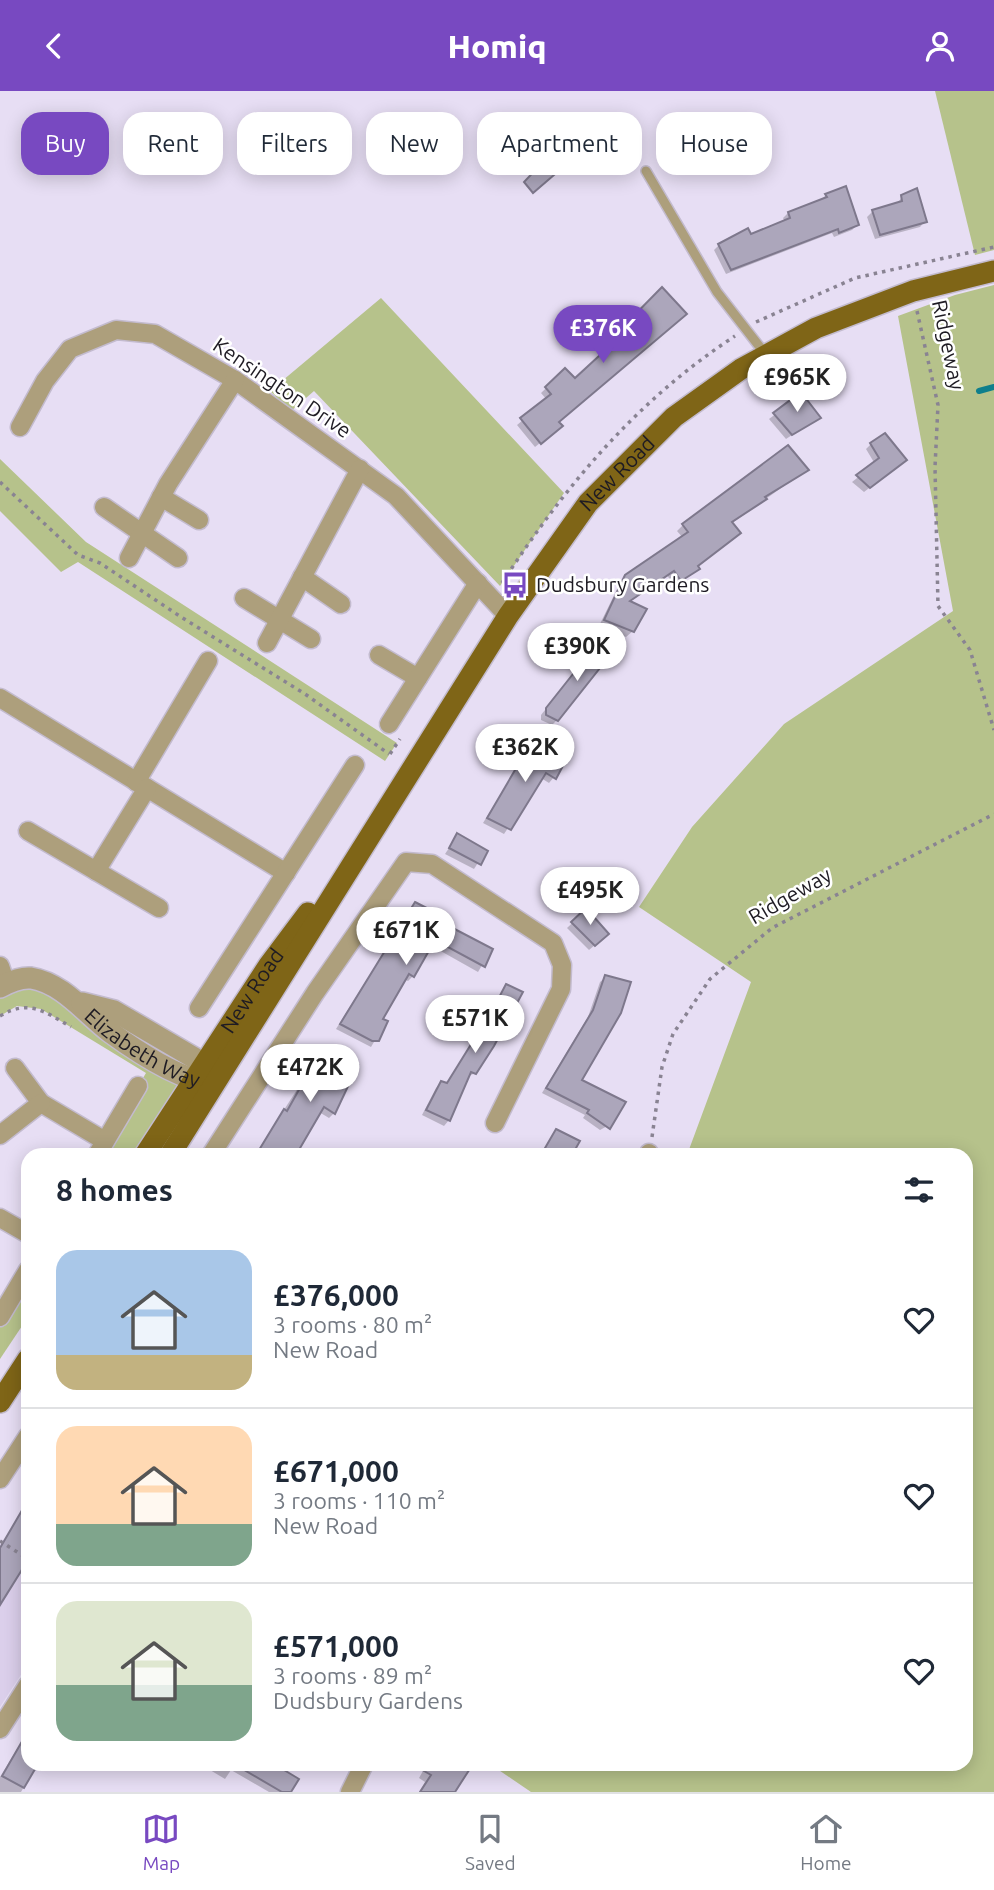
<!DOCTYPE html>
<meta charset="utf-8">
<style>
:root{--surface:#fff;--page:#f2f2f3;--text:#1f2937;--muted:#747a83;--line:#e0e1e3;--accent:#7849c1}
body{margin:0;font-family:Ubuntu,sans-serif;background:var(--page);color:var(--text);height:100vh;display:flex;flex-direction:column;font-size:26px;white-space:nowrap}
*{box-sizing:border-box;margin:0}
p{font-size:23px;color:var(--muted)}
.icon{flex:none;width:38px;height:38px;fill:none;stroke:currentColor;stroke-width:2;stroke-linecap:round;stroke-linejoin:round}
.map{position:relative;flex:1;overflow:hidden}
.panel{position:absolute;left:21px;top:1057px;width:952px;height:623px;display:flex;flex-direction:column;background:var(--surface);border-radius:21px;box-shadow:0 4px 18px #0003}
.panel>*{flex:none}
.hud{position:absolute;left:21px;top:21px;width:952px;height:63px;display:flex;gap:14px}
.price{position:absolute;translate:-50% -60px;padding:0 16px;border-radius:24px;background:#fff;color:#222;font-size:23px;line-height:46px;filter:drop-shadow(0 2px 4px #0008)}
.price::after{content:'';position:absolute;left:50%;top:42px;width:21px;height:16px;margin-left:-10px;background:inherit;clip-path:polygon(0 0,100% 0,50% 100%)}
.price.current{background:var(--accent);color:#fff}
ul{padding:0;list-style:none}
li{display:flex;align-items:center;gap:21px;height:175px;padding:0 35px}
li+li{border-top:2px solid var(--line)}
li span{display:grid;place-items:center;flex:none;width:196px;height:140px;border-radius:21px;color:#555}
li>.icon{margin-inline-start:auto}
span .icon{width:84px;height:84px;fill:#fffc;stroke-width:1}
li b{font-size:30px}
h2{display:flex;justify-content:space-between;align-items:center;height:84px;padding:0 35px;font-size:30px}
.tag{padding:0 24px;border-radius:21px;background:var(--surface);box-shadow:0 4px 18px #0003;font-size:24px;line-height:63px}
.tag.current{background:var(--accent);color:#fff}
header{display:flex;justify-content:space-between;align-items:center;height:91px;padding:0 35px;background:var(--accent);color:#fff;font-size:32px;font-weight:800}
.dock{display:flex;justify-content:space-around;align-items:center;height:98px;border-top:2px solid var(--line);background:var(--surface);font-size:19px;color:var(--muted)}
.dock a{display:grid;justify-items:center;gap:4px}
.dock .current{color:var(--accent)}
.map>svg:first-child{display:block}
.built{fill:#dbcfeb}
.green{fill:#b6c28b}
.shadow{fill:#0003}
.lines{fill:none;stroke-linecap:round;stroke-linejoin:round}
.stream{stroke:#0f7f8c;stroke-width:6}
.building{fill:#aca6bb;stroke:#7e788c;stroke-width:2}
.service-casing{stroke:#c3bbce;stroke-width:12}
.minor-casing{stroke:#c3bbce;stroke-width:21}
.tertiary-casing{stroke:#c3bbce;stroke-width:24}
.primary-casing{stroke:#c3bbce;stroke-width:24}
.path{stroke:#898392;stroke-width:3.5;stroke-dasharray:3.5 5;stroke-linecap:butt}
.service{stroke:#ad9f7c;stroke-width:9}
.minor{stroke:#ad9f7c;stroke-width:18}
.tertiary{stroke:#ad9f7c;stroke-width:21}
.primary{stroke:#7f6517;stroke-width:21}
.labels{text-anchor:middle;stroke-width:5;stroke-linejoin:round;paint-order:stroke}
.street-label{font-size:21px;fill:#1e1b23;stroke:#fff}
.poi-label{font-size:21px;fill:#1e1b23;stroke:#fff;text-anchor:start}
</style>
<header><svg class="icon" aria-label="back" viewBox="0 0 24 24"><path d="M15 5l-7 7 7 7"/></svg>Homiq<svg class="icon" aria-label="person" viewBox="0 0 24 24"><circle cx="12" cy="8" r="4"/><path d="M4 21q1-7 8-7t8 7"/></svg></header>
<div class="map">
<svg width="994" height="1701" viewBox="0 0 994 1701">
<rect width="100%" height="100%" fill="#e7def4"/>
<polygon class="built" points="0,1453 28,1471 28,1573 0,1616"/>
<g class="green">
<polygon points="935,0 994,0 994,159 975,164"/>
<polygon points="994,194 994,1701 531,1701 490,1673 966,1673 966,1064 687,1064 751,891 639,816 692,736 784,633 953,520 898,225 955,204"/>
<polygon points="381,207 564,402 500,495 314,300 291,320 270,300"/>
<polygon points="0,368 86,451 397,652 385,670 78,471 61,481 0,420"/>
<polygon points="0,875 183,985 132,1064 97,1064 146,982 41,918 17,915 0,925"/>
<polygon points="28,1179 28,1226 0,1268 0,1226"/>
</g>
<g class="shadow">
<polygon points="826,104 857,134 852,139 834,146 832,142 726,183 714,159 719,154 785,131 783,127 788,122 821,109"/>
<polygon points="902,106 925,130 920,136 875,148 867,126 872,121 897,113"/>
<polygon points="662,199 557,332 555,340 535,356 517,334 547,309 541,302 565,279 575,290"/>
<polygon points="801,304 818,327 786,348 769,328"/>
<polygon points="871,353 899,374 864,401 852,391 875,373 866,358"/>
<polygon points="806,379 731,433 692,483 674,495 667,484 628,511 633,540 626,546 599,535 620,492 683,447 677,440 683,434"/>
<polygon points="591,561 557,629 552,634 541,629 541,624"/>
<polygon points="532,652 554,686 549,692 541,687 504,743 483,732"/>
<polygon points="457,745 485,761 474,778 445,763"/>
<polygon points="411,818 491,859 478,881 430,854 413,885 408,890 404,888 380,929 386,931 371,956 336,938"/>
<polygon points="586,819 602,848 589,859 567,837"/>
<polygon points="606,886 580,990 611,1033 600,1039 583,1027 585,1024 542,1002 588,926 600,891"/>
<polygon points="507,895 475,982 467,986 449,1029 444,1035 422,1024 436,997 441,992 446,994"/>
<polygon points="323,958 334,1022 329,1027 319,1021 293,1064 255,1064"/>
<polygon points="404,1059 410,1064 399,1064"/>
<polygon points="28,1640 28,1673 37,1673 21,1701 0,1701 0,1686"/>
<polygon points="200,1673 270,1673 288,1701 269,1701 231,1679 225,1688"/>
<polygon points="427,1673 465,1673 453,1701 419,1701 425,1691 419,1687"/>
</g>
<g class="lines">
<polyline class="stream" points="979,300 994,296"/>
</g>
<g class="building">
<polygon points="542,72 554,84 533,102 524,91"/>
<polygon points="846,95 859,134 839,142 838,138 731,179 718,153 748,137 751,143 790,127 788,121 827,106 825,103"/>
<polygon points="917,97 927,131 880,144 872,119 902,110 901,104"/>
<polygon points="662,196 687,223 559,331 563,335 541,353 520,327 551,303 545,296 565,277 575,287 612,253 609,250"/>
<polygon points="801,301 821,327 792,344 773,322"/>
<polygon points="885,342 907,369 870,397 856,384 879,367 870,352"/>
<polygon points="788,354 809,379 765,406 767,408 732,431 741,442 698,475 700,478 681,490 674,480 630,510 647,518 634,541 604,529 625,484 688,441 682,433"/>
<polygon points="596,554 611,563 558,630 546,624 546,617"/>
<polygon points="532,650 566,669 556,688 546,682 511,739 487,727"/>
<polygon points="457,742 488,760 481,774 449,757"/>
<polygon points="415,811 448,828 445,833 493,858 485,876 435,849 414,886 409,883 383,928 388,930 379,950 372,950 340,933"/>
<polygon points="586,817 609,843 595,855 571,831"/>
<polygon points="605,884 631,891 621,922 582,989 626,1011 610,1038 587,1022 589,1019 546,997 593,919"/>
<polygon points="506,893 523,901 494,955 476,983 471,981 450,1030 426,1019 441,990 447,992 478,942 480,943"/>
<polygon points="323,956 358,974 335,1023 324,1016 296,1064 256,1064 284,1018 287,1020"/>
<polygon points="556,1038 580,1050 572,1064 541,1064"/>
<polygon points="28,1409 28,1469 0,1514 0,1457"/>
<polygon points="28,1640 28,1673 38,1673 24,1697 2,1685"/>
<polygon points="234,1673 274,1673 299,1688 291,1701 282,1701"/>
<polygon points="412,1673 473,1673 455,1701 420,1701 431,1684"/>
</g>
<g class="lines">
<g class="service-casing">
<polyline id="service" points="646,80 717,201 766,264"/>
</g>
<g class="minor-casing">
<g id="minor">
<polyline points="20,336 45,290 70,258 116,239 155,243 235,289 396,405 508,525"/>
<polyline points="161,406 199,429"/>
<polyline points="104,416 178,467"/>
<polyline points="129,467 168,393 235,289"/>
<polyline points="302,486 341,513"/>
<polyline points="244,507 311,548"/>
<polyline points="267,552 360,378"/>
<polyline points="379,564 418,587"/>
<polyline points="0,607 286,782"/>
<polyline points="389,633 478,492"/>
<polyline points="136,691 208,570"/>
<polyline points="28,740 159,817"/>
<polyline points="96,780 147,697"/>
<polyline points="0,875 6,893"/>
<polyline points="199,917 355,674"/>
<polyline points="15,977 41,1012 105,1050"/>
<polyline points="0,1044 41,1012"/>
<polyline points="649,1062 650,1064"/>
<polyline points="97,1064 138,995"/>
<polyline points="211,1064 315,902 406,771 432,773 553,852 562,874 561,898 495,1032"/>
<polyline points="0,1127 28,1143"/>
<polyline points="0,1226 28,1179"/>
<polyline points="0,1388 28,1345"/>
<polyline points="0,1638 28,1594"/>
<polyline points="350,1701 364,1673"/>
</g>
</g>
<g class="tertiary-casing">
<g id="tertiary">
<path id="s1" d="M 0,896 C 9,891 20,886 31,887 C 63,892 86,923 110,941 C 136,960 179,988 210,992"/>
<polyline points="82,912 114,920 203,972 213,986"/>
</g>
</g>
<g class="primary-casing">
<g id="primary">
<path id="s2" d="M 145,1064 L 269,874 L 308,822"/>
<path id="s3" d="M 170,1064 L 508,525 L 588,412 L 674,326 L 741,278 L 816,237 L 913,200 L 994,180"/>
<polyline points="0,1311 28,1268"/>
</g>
</g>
<g class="path">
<polyline points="917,220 938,314 935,376 938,515 970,559 994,639"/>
<polyline points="756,231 855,187 994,156"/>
<polyline points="0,391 78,464 100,472 181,526 305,603 389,663"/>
<path d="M 502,492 C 565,395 637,309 735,245"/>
<polyline points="390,663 400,648"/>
<path d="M 0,925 C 29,908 44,920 71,936"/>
<polyline points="652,1046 662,976 673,943 710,888 772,837 994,723"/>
<polyline points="0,1450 28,1468"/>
</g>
<use href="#service" class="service"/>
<use href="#minor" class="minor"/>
<use href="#tertiary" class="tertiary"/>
<use href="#primary" class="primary"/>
</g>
<defs>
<g id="bus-bare" transform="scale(2.1)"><path d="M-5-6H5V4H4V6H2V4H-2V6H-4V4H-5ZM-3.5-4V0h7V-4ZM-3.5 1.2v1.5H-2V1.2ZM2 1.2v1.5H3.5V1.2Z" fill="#7849c1" stroke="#fff" stroke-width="2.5" paint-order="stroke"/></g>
</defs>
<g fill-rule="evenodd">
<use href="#bus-bare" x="515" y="494"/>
</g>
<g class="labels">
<g class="street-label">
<text transform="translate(948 254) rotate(78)" y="7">Ridgeway</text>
<text transform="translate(282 297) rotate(34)" y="7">Kensington Drive</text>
<text dy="7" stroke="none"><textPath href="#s3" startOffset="816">New Road</textPath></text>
<text transform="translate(790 805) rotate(-30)" y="7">Ridgeway</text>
<text dy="7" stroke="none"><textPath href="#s2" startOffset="196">New Road</textPath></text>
<text dy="7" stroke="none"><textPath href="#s1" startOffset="166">Elizabeth Way</textPath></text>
</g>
<g class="poi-label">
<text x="536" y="501">Dudsbury Gardens</text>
</g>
</g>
</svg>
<b class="price current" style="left:603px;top:274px">£376K</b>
<b class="price" style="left:797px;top:323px">£965K</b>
<b class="price" style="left:577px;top:592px">£390K</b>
<b class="price" style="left:525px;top:693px">£362K</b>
<b class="price" style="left:590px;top:836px">£495K</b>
<b class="price" style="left:406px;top:876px">£671K</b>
<b class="price" style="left:475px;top:964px">£571K</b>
<b class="price" style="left:310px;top:1013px">£472K</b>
<div class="hud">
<a class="tag current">Buy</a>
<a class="tag">Rent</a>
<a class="tag">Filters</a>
<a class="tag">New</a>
<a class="tag">Apartment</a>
<a class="tag">House</a>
</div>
<section class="panel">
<h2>8 homes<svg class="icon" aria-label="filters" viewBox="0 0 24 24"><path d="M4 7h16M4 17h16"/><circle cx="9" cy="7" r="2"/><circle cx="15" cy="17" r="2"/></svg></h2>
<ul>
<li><span style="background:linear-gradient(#a9c7e8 75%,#c2b280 0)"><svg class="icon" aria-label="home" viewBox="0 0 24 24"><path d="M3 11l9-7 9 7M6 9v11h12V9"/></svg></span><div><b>£376,000</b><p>3 rooms · 80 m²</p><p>New Road</p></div><svg class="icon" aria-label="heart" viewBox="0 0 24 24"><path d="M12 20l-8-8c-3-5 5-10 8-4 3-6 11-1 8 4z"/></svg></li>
<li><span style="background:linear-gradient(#ffd9b3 70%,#7fa58c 0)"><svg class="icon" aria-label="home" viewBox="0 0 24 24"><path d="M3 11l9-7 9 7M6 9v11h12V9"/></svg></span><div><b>£671,000</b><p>3 rooms · 110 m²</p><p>New Road</p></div><svg class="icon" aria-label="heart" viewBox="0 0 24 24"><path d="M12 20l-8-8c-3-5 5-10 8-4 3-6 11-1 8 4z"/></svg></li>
<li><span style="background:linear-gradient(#dfe7d0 60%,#7fa58c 0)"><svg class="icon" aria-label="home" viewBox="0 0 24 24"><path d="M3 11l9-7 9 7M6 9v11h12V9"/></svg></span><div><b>£571,000</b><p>3 rooms · 89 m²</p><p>Dudsbury Gardens</p></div><svg class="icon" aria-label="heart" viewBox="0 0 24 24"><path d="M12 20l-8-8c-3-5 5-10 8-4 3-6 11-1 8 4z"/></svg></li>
</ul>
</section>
</div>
<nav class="dock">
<a class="current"><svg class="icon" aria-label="map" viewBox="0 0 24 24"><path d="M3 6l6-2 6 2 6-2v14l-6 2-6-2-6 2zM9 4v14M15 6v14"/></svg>Map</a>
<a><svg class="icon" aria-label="saved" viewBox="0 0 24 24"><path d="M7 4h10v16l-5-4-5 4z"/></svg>Saved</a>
<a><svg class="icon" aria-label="home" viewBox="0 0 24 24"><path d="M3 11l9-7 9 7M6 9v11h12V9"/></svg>Home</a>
</nav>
